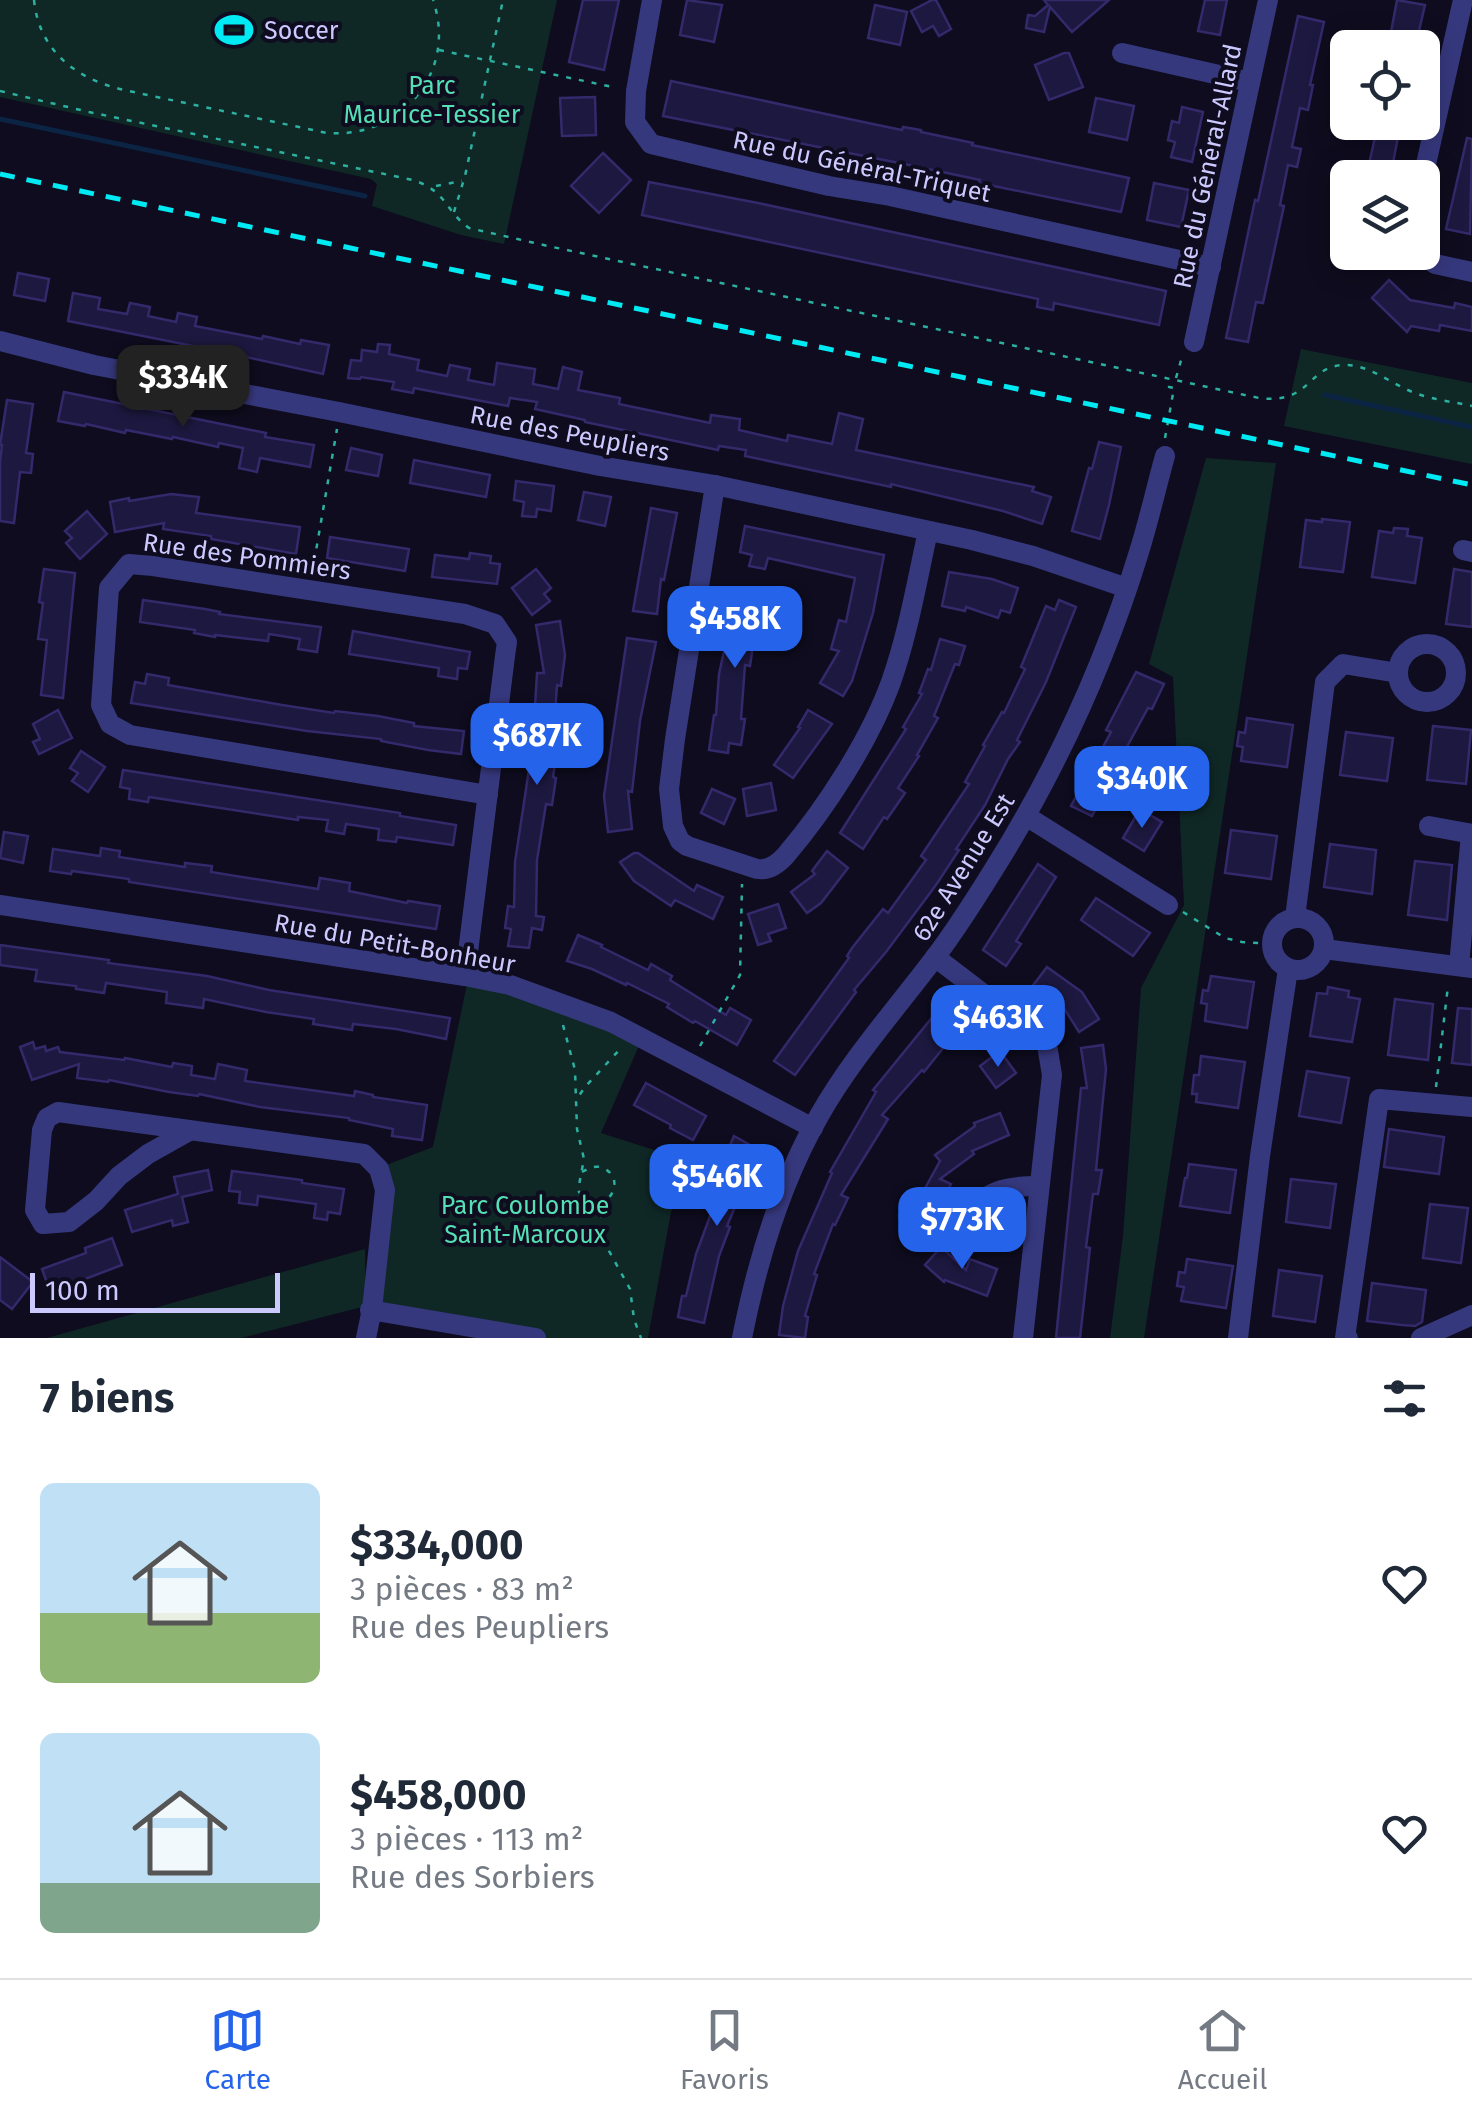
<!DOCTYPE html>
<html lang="fr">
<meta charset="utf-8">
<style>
:root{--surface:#fff;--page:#f2f2f3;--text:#1f2937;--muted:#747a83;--line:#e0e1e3;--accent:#2563eb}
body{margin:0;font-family:"Fira Sans",sans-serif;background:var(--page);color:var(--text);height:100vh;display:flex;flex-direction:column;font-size:38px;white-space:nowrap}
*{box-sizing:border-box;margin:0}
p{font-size:32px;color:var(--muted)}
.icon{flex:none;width:55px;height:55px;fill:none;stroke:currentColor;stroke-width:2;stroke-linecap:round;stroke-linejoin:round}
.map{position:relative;height:1338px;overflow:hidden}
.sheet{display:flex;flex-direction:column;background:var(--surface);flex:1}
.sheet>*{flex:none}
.controls{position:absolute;left:1330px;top:30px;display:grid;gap:20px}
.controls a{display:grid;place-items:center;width:110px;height:110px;border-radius:15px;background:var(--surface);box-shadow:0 5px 25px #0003;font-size:50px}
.scale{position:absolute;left:30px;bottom:25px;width:250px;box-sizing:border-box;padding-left:10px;border:5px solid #ccc9ff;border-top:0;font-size:28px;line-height:35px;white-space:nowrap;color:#ccc9ff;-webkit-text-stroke:8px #0e0c1e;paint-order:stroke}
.price{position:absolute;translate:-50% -85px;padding:0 22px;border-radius:20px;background:var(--accent);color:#fff;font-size:32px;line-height:65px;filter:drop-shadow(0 2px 5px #0008)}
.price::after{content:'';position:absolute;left:50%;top:60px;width:30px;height:22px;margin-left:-15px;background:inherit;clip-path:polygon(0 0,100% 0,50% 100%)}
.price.on{background:#222;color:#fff}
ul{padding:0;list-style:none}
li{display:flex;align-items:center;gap:30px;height:250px;padding:0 40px}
li span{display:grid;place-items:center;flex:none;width:280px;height:200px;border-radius:15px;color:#555}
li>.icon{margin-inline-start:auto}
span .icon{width:120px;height:120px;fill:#fffc;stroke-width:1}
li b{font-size:42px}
h2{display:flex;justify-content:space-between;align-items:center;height:120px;padding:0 40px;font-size:42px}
.menu{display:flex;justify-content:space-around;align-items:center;height:140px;border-top:2px solid var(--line);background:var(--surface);font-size:28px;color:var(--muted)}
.menu a{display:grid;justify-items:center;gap:5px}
.menu .on{color:var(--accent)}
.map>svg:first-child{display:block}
.green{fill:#0f2826}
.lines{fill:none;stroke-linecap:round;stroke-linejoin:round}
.stream{stroke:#0b2443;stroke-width:5}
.building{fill:#1d183f;stroke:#33296b;stroke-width:2.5}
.path{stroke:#2cb0a0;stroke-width:2.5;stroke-dasharray:5 8;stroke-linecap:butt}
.minor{stroke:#36387e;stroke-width:20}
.rail{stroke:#00eaf4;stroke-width:5;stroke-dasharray:15 12;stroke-linecap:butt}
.labels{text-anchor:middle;stroke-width:8;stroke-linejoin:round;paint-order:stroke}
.poi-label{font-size:25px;fill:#ccc9ff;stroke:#0e0c1e;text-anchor:start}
.park-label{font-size:25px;fill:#55dfb4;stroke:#0e0c1e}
.street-label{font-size:25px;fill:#ccc9ff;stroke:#0e0c1e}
</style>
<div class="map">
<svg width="1472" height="1338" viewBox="0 0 1472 1338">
<rect width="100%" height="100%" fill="#0e0c1e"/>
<g class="green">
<polygon points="0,0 557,0 504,244 461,235 372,206 377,184 371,179 0,97"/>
<polygon points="1301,349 1472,383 1472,464 1284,426"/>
<polygon points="1206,458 1276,463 1144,1338 1110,1338 1123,1236 1141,988 1184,905 1173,677 1149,664"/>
<polygon points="467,984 556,1003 641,1041 601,1133 695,1163 671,1212 648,1338 547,1338 372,1309 381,1167 433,1147"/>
<polygon points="365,1249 366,1306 241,1338 47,1338"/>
</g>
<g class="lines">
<g class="stream">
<polyline points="0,119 365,196"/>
<polyline points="1325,395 1472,427"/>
</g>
</g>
<g class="building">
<polygon points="583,0 619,0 604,70 569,62"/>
<polygon points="687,0 722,5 714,42 680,35"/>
<polygon points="932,0 936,0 951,29 939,36 933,26 922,32 911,11"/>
<polygon points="1044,0 1109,0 1072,32 1050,7 1044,32 1026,28 1028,15 1035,16 1048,5"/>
<polygon points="1205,0 1227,0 1220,35 1198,31"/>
<polygon points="1397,0 1425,5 1415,48 1388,48"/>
<polygon points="875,5 907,12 900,45 868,38"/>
<polygon points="1298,16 1324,22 1310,85 1313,85 1308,110 1300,108 1292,147 1301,149 1297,167 1288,165 1280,205 1284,206 1263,303 1256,302 1248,342 1226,338 1255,200 1258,201"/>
<polygon points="1064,53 1069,53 1083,87 1049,100 1035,65"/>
<polygon points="671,81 868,123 902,130 903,127 921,130 921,132 973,143 972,145 1129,178 1121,212 979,183 980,180 914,166 663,116"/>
<polygon points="595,97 596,135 562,136 560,98"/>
<polygon points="1096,98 1134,106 1127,140 1089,132"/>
<polygon points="1182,107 1203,112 1192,162 1171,157 1175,142 1168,140 1172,121 1179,123"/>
<polygon points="1375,122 1401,122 1390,178 1366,178 1375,137 1372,136"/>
<polygon points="1467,138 1472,139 1470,234 1446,229"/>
<polygon points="603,153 631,180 599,213 571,186"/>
<polygon points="649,182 758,203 1166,291 1159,325 1054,303 1053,310 1037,307 1038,299 642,215"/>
<polygon points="1154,183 1189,190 1181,227 1147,220"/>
<polygon points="18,273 49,279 45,301 14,295"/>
<polygon points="1389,280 1410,300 1454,308 1455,303 1472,307 1472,331 1440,325 1439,331 1411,326 1407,332 1372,298"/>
<polygon points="73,293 100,298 98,309 127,314 130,303 150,307 148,316 176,322 178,313 197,317 195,326 262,339 263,336 300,344 301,340 329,345 323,374 237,355 236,359 212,355 213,350 68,321"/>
<polygon points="378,344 390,345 389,354 419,360 417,370 447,376 450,365 470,369 468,380 494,385 497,363 535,369 533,384 558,389 563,367 582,372 578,390 620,398 619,404 710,423 711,415 740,419 739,430 787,441 788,435 832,444 839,413 863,419 856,450 1034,487 1032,491 1051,497 1042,524 1003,511 891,484 891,487 745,456 746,450 719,446 718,450 585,422 585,420 535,409 537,402 510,398 508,406 414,388 413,393 392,389 394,382 361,377 360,379 348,378 351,360 361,361 362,350 377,352"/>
<polygon points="64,392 266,433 265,437 314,445 310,467 260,458 257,472 239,468 243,448 219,443 218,447 173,437 172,439 126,430 125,433 86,424 85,426 58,421"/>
<polygon points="7,400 33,404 26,453 33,454 31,473 20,472 14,523 0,521 0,462 2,445 0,445"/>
<polygon points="1099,442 1121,447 1109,505 1100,539 1072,531 1089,468 1092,469"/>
<polygon points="351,448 382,455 378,476 346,470"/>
<polygon points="414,460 490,475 486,497 410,483"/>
<polygon points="516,481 554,486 551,511 537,509 536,517 522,516 524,502 514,500"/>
<polygon points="584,492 611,497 605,526 578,520"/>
<polygon points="171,494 199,497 196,513 300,527 296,554 211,539 211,536 163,529 164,523 115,532 110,502 129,498 129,501"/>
<polygon points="651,508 677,513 664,580 661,579 657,614 633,611"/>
<polygon points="87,511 107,534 80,559 66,543 72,538 65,531"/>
<polygon points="1322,519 1350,522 1343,572 1300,567 1306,520 1322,522"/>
<polygon points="745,526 884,555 873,613 852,681 843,696 820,683 839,651 831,649 839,620 846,622 855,578 768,558 765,569 749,566 752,555 740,552"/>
<polygon points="1394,528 1408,529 1407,536 1422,538 1415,583 1372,577 1379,531 1393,533"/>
<polygon points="330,537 409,549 405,571 327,558"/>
<polygon points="470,553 491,556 490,563 500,564 497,584 432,577 435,555 469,559"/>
<polygon points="44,569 75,573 63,698 41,695 47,640 38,639 43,603 39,602"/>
<polygon points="536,569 551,588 544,594 550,601 532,615 512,588"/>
<polygon points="1454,569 1472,572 1472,627 1446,624"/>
<polygon points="949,572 992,579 1018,588 1010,613 1001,610 998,618 966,607 965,611 942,606"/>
<polygon points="732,594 764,597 761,625 756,625 750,666 745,665 741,719 745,719 741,745 729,743 728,753 709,750 714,715 716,715 719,674 728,633"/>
<polygon points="143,600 205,609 220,612 219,614 321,627 317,652 298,649 300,639 269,634 268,641 215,635 215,637 194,633 195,630 140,622"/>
<polygon points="1059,600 1076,607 1046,682 1017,740 1020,742 1008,759 985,805 956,849 959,850 936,885 886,952 854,990 856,992 795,1075 774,1061 849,958 847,956 852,948 883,909 888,913 926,860 921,856 969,784 965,782 985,746 983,745 1002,712 1004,713 1025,669 1021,667 1046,606 1055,610"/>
<polygon points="560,621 565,655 561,686 557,685 553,743 558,743 553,777 556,778 552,805 546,804 537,860 536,916 544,917 542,930 532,928 529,948 508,946 511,929 505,928 508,906 514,907 515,862 531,756 525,755 528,735 534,736 538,706 535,706 537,673 544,673 536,625"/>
<polygon points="353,631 470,652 467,669 458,668 457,679 438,676 439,668 349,654"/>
<polygon points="627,638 656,642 640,721 632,792 628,791 632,829 608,832 604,796"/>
<polygon points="940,639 965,646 959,665 955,664 934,716 938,718 917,755 919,756 898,788 905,793 887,819 884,817 863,849 840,833 906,729 903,727 922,694 919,693 928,669 931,670"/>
<polygon points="1136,672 1164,684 1152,709 1148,708 1122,756 1126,758 1114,783 1110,781 1092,816 1071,806 1111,732 1106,730"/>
<polygon points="147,674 169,678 168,685 282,705 334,713 335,711 378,716 414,723 414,726 464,731 461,754 428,750 381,741 381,739 307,731 131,703 135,682 145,684"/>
<polygon points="58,710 72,738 39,754 33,742 40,739 33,724"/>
<polygon points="808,710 832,724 793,778 774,765 800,728 798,727"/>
<polygon points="1247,718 1293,725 1287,767 1241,761 1243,747 1237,746 1239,732 1245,733"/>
<polygon points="1433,726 1471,730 1466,784 1427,780"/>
<polygon points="1346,732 1393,738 1387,781 1340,775"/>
<polygon points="81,751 105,767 88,792 72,781 78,773 70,768"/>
<polygon points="123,770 400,813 400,816 456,825 453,845 397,837 396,842 378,840 379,829 346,824 344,834 326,831 328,820 298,817 298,820 149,797 148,802 129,799 130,789 120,787"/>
<polygon points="771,783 776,810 747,816 743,789"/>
<polygon points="712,789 735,799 724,824 701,813"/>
<polygon points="1137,814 1145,819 1148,814 1162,822 1144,851 1123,838"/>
<polygon points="1231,830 1277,836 1271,879 1225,873"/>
<polygon points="4,832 28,836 23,863 0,858"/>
<polygon points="1330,844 1376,850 1372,894 1324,887"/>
<polygon points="101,848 120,851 119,857 185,867 185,863 212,866 211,872 318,889 320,878 350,883 349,891 407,903 408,901 440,906 436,929 129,882 129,879 72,871 71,874 50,871 53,849 100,856"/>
<polygon points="827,851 848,868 821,903 807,913 791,892 815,874 812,871"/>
<polygon points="634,853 638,853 694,891 697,885 723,897 713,919 675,900 671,906 634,881 620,862"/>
<polygon points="1415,861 1452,865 1447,920 1408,915"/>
<polygon points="1038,864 1056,877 1016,941 1021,944 1006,966 983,950"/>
<polygon points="1096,898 1150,933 1133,956 1081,920"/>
<polygon points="778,904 786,928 768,934 771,941 758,945 748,914"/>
<polygon points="578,935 602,945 601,947 648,970 651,964 672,976 670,980 726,1015 730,1008 751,1020 737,1045 695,1021 693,1023 667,1007 669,1004 627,983 626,985 592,969 567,961"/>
<polygon points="0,945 109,960 108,963 207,976 269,990 450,1018 446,1039 396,1029 353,1024 352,1030 313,1024 314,1019 266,1012 204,999 203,1008 166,1003 167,992 106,983 104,993 76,989 76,986 35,981 37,970 0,965"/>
<polygon points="1047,967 1082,992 1099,1019 1079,1032 1057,997 1052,1003 1031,988"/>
<polygon points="1211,976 1254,982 1247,1028 1205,1021 1207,1004 1201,1003 1203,990 1208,991"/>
<polygon points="1328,987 1349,991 1348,997 1360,999 1352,1042 1310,1036 1317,993 1327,994"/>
<polygon points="1395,999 1433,1004 1428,1060 1388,1055"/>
<polygon points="1458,1008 1472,1009 1472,1065 1452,1063"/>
<polygon points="939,1009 960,1027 924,1072 922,1070 882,1115 888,1119 841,1195 848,1198 835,1225 833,1224 814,1274 817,1275 805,1316 808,1317 805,1338 779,1335 783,1306 798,1251 832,1173 830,1172 876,1092 873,1090"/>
<polygon points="33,1042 35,1049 45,1046 46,1051 58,1047 60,1052 124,1060 125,1058 172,1067 173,1063 192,1066 191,1075 215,1079 218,1064 247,1070 245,1081 354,1096 355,1091 373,1095 373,1097 427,1105 422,1140 392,1136 393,1129 349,1120 349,1118 260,1107 199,1094 198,1096 169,1092 109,1080 108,1082 77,1078 79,1064 32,1080 20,1047"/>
<polygon points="1103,1045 1106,1069 1096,1170 1102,1170 1098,1194 1093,1194 1086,1247 1090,1248 1080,1338 1056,1338 1081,1088 1087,1088 1081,1048"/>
<polygon points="1000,1051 1016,1073 996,1088 980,1066"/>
<polygon points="1201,1056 1245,1062 1238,1108 1196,1102 1197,1094 1192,1094 1194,1075 1199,1075"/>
<polygon points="1307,1071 1349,1078 1341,1123 1299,1116"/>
<polygon points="646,1083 706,1116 693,1140 670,1128 671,1125 634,1105"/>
<polygon points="1000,1113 1009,1135 972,1151 974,1154 940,1179 951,1184 932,1220 939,1241 911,1250 899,1216 912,1212 940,1161 935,1155 975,1126 974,1123"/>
<polygon points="1389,1129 1444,1137 1439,1174 1384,1167"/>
<polygon points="734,1136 759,1150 740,1184 744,1186 727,1226 730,1227 719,1256 704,1323 678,1317 682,1296 686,1296 696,1254 715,1203 710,1201 714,1191 710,1190"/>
<polygon points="1189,1164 1236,1170 1230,1213 1180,1206 1185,1178 1187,1178"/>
<polygon points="208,1170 212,1190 182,1197 188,1222 173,1226 172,1220 132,1232 125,1210 178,1194 174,1177"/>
<polygon points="232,1171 302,1180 302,1183 344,1189 340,1214 328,1212 327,1220 314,1218 316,1204 258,1196 257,1205 239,1203 240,1192 229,1191"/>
<polygon points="1291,1179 1336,1184 1330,1228 1286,1222"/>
<polygon points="1430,1204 1468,1208 1461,1263 1423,1258"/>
<polygon points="112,1238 122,1265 85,1279 87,1285 52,1297 42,1269 86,1253 85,1248"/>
<polygon points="941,1247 966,1270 970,1259 997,1269 987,1296 945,1280 944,1282 925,1265"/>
<polygon points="0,1257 33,1282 12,1309 0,1300"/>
<polygon points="1187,1259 1233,1266 1226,1308 1181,1301 1184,1287 1177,1286 1179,1272 1185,1273"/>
<polygon points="1279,1270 1322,1276 1315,1322 1273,1316"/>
<polygon points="1372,1283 1426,1290 1422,1322 1415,1326 1402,1325 1367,1321"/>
</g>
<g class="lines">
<g class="path">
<path d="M 34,0 C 39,51 76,79 124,90 L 327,133 C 401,139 458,72 433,0"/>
<polyline points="439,50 617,88"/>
<path d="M 0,91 L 89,112 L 413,180 C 447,191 445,211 469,228 L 548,246 L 1259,398 C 1311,405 1307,366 1344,365 C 1370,364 1393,386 1418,394 C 1435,400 1454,402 1472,406"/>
<polyline points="436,186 462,181"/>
<polyline points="454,212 465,176 503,0"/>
<polyline points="1176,378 1182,357"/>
<polyline points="1165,438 1174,388 1169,387 1170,381"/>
<polyline points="312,574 337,429"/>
<polyline points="1183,912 1225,938 1242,942 1272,944"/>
<polyline points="563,1025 575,1070 576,1100"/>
<polyline points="700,1046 740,975 742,884"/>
<polyline points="1436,1087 1448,986"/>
<path d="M 582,1172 C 590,1168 596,1164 605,1169 C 631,1183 597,1226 578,1190 L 584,1159 L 577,1129 L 576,1100 L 585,1087 L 622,1047"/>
<polyline points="590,1204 601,1216 609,1251 630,1289 634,1319 641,1338"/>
</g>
<g class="minor">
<polyline points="652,0 636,91 635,122 651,144 829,186 890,196 1211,267"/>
<polyline points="1122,53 1250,82"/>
<polyline points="1422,182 1463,0"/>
<polyline points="1422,252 1435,264 1472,272"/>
<polyline points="0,341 94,365 339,412 600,466 715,485 972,540 1033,556 1127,588"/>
<polyline points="1194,342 1268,0"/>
<path d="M 715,485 L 675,739 L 669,789 L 673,826 L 680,841 L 687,846 L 757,869 C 769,871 778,864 786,855 C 826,808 870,740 891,682 C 908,634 917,581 928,531"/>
<polyline points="1463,550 1472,552"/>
<circle cx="1427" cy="673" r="29"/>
<polyline points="1026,816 1168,905"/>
<polyline points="1429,826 1472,834"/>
<polyline points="0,905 465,976 510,985 611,1022 813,1128"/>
<circle cx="1298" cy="944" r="26"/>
<polyline points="1295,918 1325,682 1343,664 1398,673"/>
<polyline points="1324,949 1472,968"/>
<polyline points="935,957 1041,1038 1047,1045 1052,1075 1023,1338"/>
<polyline points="1459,966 1471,834"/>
<polyline points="465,976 505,656 507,642 495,624 465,614 153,566 129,564 109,588 101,705 110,724 130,735 488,795"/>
<polyline points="189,1131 148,1154 119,1176 96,1201 69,1222 43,1224 35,1210 42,1130 47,1118 58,1112 364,1154 379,1169 385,1190 372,1309 366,1338"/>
<path d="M 1033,1231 L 987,1231 L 975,1221 L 973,1212 C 987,1188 1013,1186 1039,1186"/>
<polyline points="370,1310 536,1338"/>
<path d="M 742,1338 C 757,1262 780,1184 819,1116 C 849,1063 889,1017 926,969 C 951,938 973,903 994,869 C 1056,770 1105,663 1139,552 C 1149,520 1156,488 1165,456"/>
<polyline points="1238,1338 1260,1156 1288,969"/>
<polyline points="1348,1338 1345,1338 1379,1099 1472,1107"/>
<polyline points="1421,1338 1472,1315"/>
</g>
<polyline class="rail" points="0,174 1472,485"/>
</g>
<defs>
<g id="stadium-bare" transform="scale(3)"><path d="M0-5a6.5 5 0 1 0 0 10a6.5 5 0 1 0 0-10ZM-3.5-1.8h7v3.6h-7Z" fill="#00eaf4" stroke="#0e0c1e" stroke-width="2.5" paint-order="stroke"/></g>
</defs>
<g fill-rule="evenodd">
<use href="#stadium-bare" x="234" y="30"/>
</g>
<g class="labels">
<g class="poi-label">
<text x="264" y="39">Soccer</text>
</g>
<g class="park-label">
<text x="432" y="94">Parc<tspan x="432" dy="29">Maurice-Tessier</tspan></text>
<text x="525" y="1214">Parc Coulombe<tspan x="525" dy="29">Saint-Marcoux</tspan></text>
</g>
<g class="street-label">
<text transform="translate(862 166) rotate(12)" y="9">Rue du Général-Triquet</text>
<text transform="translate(1207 166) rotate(-78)" y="9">Rue du Général-Allard</text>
<text transform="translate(570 433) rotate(11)" y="9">Rue des Peupliers</text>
<text transform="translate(247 556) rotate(8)" y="9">Rue des Pommiers</text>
<text transform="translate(963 867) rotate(-58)" y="9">62e Avenue Est</text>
<text transform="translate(395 943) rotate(10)" y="9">Rue du Petit-Bonheur</text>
</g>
</g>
</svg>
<div class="controls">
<a><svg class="icon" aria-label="locate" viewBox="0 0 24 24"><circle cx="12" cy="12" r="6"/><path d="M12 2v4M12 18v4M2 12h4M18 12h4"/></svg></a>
<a><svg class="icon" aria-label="layers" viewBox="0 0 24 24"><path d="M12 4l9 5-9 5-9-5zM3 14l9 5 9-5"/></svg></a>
</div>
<div class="scale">100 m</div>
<b class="price on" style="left:183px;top:430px">$334K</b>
<b class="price" style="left:735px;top:671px">$458K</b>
<b class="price" style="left:537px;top:788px">$687K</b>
<b class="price" style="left:1142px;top:831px">$340K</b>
<b class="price" style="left:998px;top:1070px">$463K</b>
<b class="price" style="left:717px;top:1229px">$546K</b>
<b class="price" style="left:962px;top:1272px">$773K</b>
</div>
<section class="sheet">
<h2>7 biens<svg class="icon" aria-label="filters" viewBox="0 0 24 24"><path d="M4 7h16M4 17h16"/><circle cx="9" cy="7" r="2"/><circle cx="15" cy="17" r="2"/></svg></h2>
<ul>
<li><span style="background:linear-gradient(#bfe0f5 65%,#8fb573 0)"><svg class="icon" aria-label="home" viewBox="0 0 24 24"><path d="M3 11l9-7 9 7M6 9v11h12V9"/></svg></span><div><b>$334,000</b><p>3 pièces · 83 m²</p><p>Rue des Peupliers</p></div><svg class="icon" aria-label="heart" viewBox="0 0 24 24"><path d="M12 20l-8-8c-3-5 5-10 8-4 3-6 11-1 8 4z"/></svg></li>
<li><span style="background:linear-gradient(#bfe0f5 75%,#7fa58c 0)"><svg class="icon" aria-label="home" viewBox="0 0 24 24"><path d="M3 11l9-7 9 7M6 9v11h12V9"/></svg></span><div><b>$458,000</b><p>3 pièces · 113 m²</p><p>Rue des Sorbiers</p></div><svg class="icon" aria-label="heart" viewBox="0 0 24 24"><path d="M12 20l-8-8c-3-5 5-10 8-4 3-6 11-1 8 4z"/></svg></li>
</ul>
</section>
<nav class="menu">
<a class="on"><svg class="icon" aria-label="map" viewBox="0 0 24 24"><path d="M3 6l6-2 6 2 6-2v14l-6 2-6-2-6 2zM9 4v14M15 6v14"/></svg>Carte</a>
<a><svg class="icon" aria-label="saved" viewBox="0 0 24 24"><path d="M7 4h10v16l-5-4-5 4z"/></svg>Favoris</a>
<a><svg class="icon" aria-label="home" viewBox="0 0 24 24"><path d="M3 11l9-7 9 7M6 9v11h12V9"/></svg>Accueil</a>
</nav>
